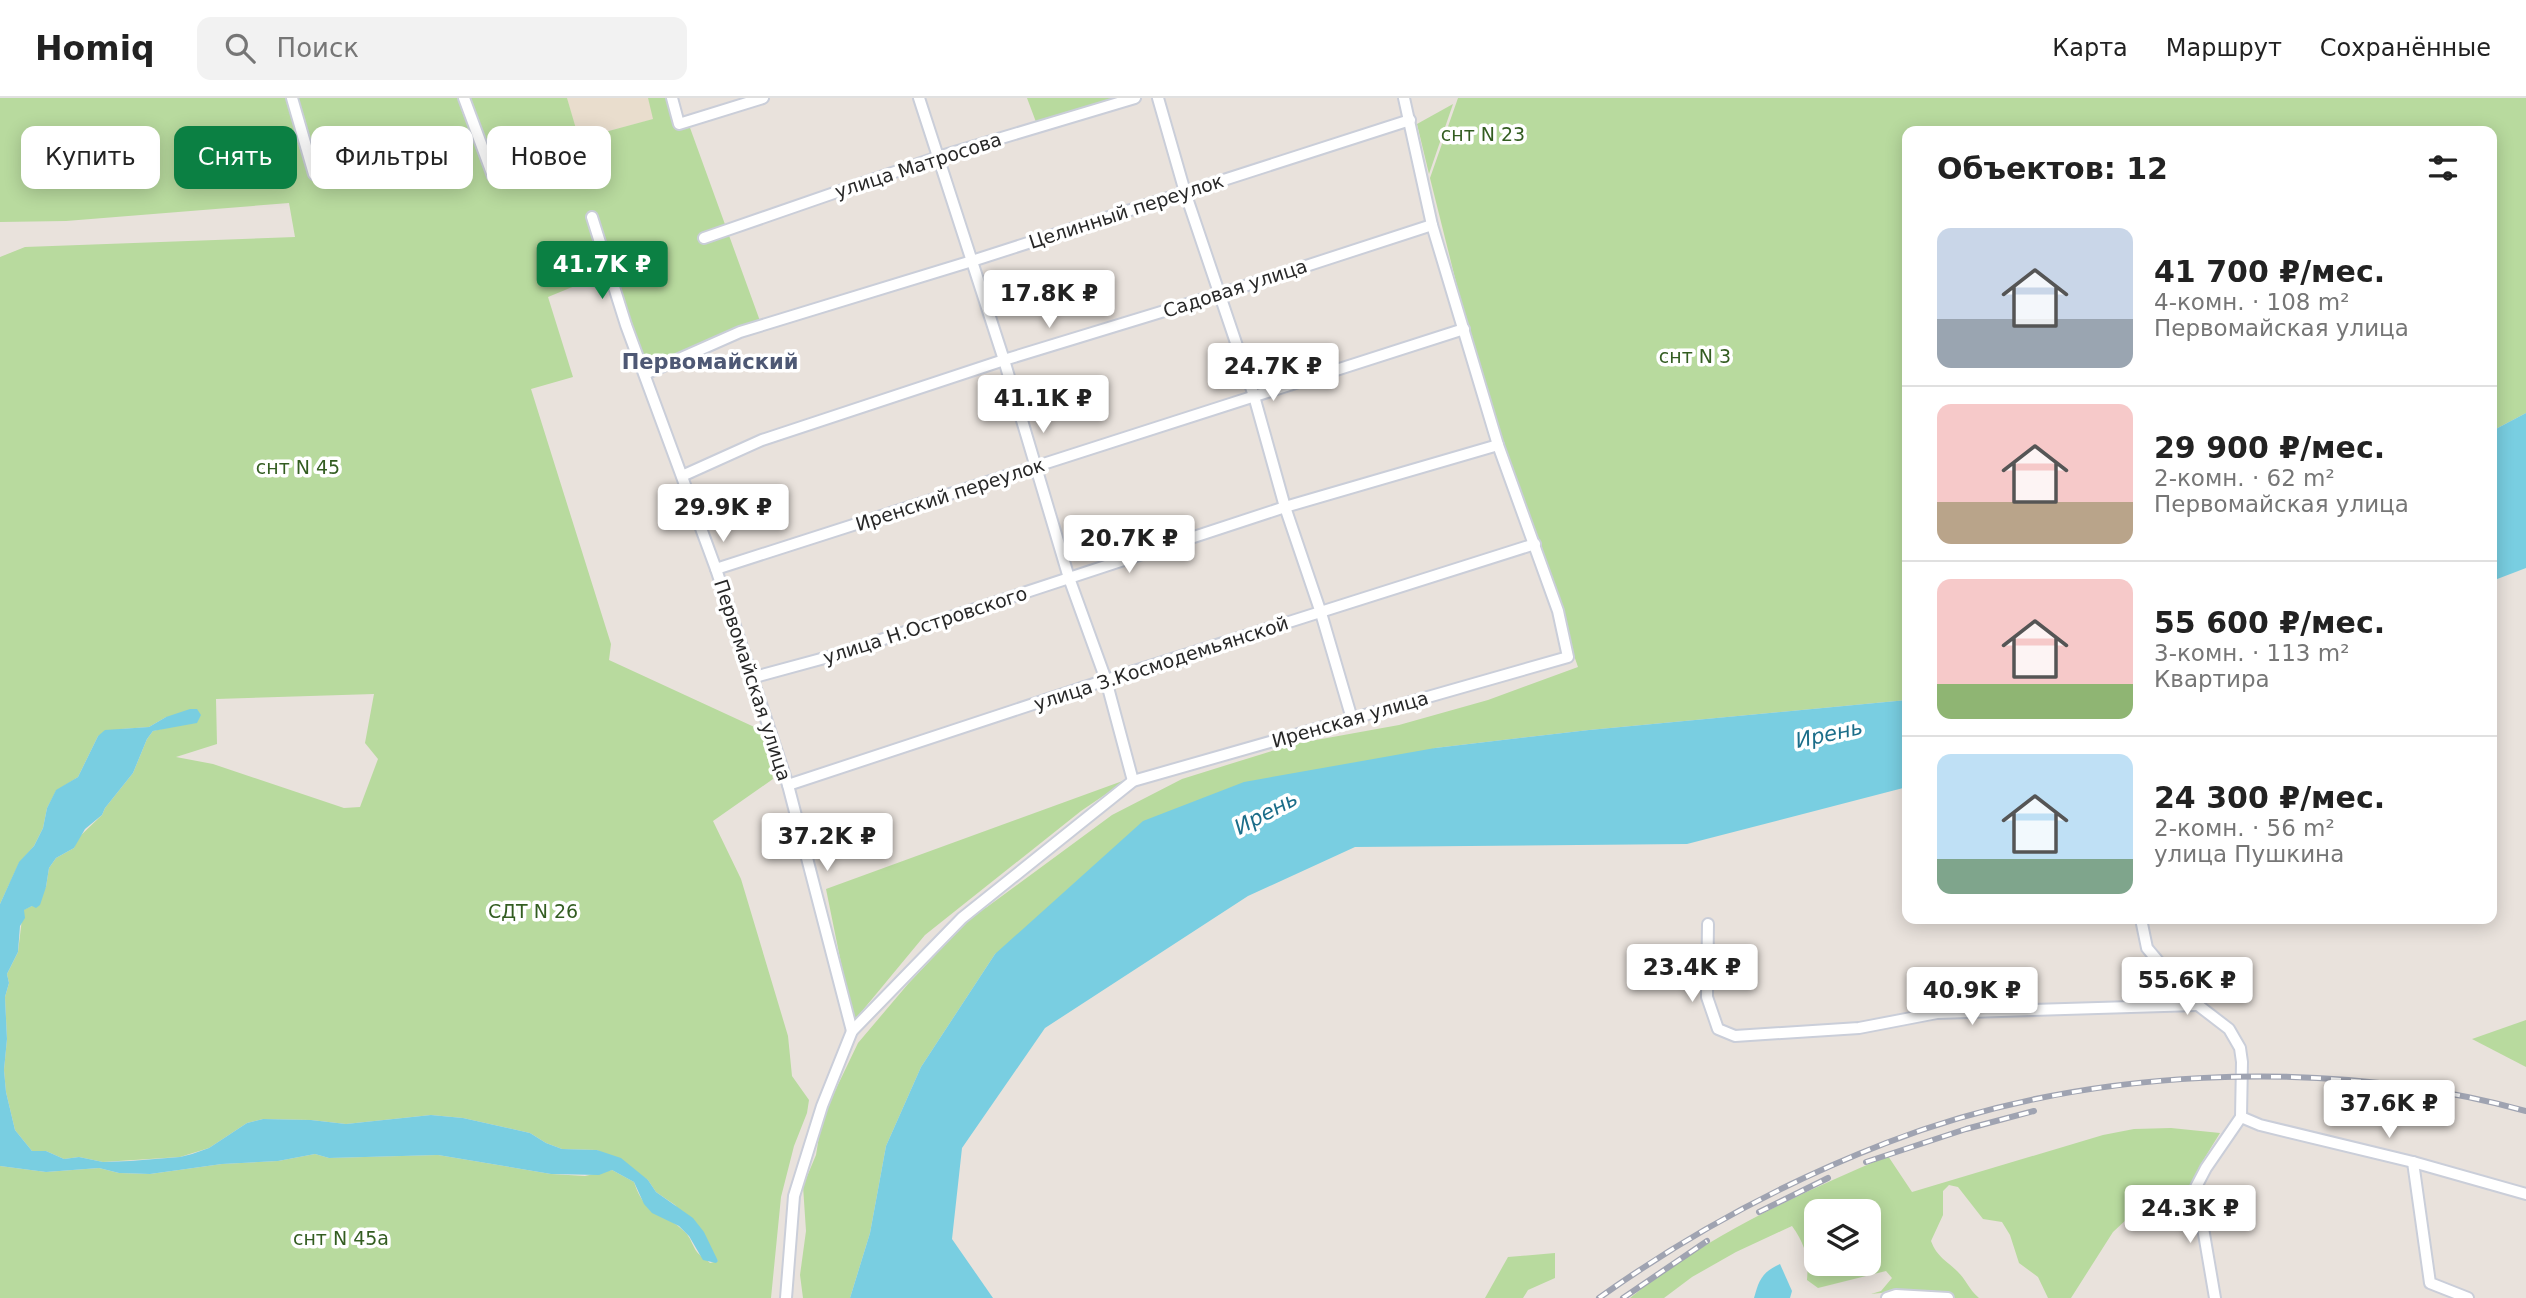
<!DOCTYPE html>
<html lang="ru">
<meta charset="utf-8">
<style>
:root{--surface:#fff;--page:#f2f2f2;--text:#222;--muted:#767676;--line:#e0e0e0;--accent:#0b8043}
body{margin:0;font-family:"DejaVu Sans",sans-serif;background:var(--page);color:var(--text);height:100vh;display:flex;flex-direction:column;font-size:26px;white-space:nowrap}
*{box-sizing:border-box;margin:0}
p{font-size:23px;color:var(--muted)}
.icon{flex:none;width:38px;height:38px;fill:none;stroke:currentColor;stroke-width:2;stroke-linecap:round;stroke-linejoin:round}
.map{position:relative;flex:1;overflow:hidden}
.panel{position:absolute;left:1902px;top:28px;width:595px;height:798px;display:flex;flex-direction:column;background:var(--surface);border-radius:14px;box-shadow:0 4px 18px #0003}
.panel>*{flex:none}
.hud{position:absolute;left:21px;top:28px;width:665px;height:63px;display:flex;gap:14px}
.fabs{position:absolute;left:1804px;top:1101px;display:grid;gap:14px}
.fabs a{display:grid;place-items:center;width:77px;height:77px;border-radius:14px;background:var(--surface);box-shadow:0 4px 18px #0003;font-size:35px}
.price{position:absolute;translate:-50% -60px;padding:0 16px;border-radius:7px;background:#fff;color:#222;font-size:23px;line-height:46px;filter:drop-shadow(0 2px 4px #0008)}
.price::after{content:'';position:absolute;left:50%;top:42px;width:21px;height:16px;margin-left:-10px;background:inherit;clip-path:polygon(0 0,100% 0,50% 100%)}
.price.active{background:var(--accent);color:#fff}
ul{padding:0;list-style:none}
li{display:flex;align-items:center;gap:21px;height:175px;padding:0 35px}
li+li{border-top:2px solid var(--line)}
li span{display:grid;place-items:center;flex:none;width:196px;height:140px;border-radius:14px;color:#555}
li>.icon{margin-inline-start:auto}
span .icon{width:84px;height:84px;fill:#fffc;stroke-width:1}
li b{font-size:30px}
h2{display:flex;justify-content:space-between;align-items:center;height:84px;padding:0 35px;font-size:30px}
.tag{padding:0 24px;border-radius:14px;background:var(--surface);box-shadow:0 4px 18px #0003;font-size:24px;line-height:63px}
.tag.active{background:var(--accent);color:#fff}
header{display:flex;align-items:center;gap:42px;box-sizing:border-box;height:98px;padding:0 35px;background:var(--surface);border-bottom:2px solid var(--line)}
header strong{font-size:33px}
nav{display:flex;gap:38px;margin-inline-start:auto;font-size:24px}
.search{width:490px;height:63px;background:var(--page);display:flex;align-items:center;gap:18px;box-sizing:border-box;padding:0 24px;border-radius:14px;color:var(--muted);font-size:26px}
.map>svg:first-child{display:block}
.education{fill:#e9ddcd}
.green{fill:#b8da9e;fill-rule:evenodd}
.water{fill:#79cee1}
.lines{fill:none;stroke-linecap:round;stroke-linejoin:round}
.minor-casing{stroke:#caced9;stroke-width:14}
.minor{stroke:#fff;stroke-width:10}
.rail-casing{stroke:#9fa3b1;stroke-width:6}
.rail{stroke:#fff;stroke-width:3.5;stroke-dasharray:10;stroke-linecap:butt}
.labels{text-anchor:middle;stroke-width:7;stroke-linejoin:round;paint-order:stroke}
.park-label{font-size:19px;fill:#335d21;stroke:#fff}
.street-label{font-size:19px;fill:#282828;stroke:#fff}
.neighbourhood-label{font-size:21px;font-weight:bold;fill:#4e5874;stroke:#fff}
.water-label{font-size:21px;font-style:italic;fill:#1b6d89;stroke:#fff}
</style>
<header>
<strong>Homiq</strong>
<div class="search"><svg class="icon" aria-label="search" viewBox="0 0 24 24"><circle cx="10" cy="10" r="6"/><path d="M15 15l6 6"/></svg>Поиск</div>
<nav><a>Карта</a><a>Маршрут</a><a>Сохранённые</a></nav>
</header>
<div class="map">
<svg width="2526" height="1200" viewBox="0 0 2526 1200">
<rect width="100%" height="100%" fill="#e9e2dc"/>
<polygon class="education" points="567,0 648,0 654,21 578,41"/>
<g class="green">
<path d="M 0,0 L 567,0 L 579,41 L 653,21 L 648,0 L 667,0 L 676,32 L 689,27 L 760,223 L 647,272 L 588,119 L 604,176 L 548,199 L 573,279 L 531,291 L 611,546 L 609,562 L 763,633 L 773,681 L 713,723 L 741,781 L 788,938 L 792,978 L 809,1002 L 807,1015 L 794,1048 L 781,1099 L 771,1200 L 0,1200 L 0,1068 L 46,1074 L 99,1070 L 119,1075 L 150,1076 L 222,1066 L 278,1063 L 315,1056 L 329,1060 L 438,1057 L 551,1076 L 585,1078 L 612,1072 L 634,1084 C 646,1121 664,1113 685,1134 C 691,1140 692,1147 697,1154 C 700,1158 706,1161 710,1165 L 718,1163 L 675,1107 L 656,1094 L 648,1082 L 597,1052 L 562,1051 L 546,1045 L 530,1035 L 463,1020 L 431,1017 L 346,1026 L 311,1022 L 263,1021 L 247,1025 L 209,1050 L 180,1059 L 103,1064 L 79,1059 L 64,1061 L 46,1053 L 32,1053 L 15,1032 L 6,994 L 4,972 L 7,941 L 5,899 L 9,885 L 7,876 L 18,854 L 23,812 L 32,808 L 46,789 L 49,770 L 56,760 L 74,750 L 78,740 L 102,717 L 105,710 L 133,675 L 147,641 L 153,633 L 173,628 L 166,619 L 149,629 L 121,631 L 98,638 L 78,679 L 56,693 L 47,710 L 43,730 L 34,748 L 19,765 L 0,806 L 0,159 L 25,149 L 295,139 L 289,105 L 66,123 L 0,124 ZM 374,596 L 365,645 L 378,661 L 360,709 L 344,710 L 213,666 L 176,659 L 217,646 L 216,601 Z"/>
<polygon points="1027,0 1119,0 1036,24"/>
<polygon points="1458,0 2526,0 2526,315 2492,333 2492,33 1908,33 1907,602 1589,632 1435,650 995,856 921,969 886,1048 870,1135 850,1200 803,1200 800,1177 806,1133 803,1088 816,1057 822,1020 858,945 908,886 973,817 987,809 1112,717 1182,681 1294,646 1399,627 1488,602 1578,569 1501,345 1467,228 1430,80"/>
<polygon points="1453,6 1429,76 1417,26"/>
<polygon points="1128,681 1081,713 925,837 853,924 826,791"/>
<polygon points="2526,922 2526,969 2472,941"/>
<path d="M 2171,1030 L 2220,1035 L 2199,1069 L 2193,1089 L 2142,1107 L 2113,1134 L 2071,1200 L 2048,1200 L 2038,1179 L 2019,1165 L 2010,1137 L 2002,1124 L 1983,1121 L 1958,1089 L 1949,1087 L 1943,1093 L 1943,1117 L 1931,1143 C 1937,1159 1946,1162 1957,1173 C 1966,1181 1969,1192 1979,1200 L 1955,1200 C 1940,1186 1891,1194 1871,1196 L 1881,1193 L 1892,1180 L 1886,1173 L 1818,1190 L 1807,1182 C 1809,1160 1805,1146 1792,1128 L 1736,1154 L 1692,1179 L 1664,1200 L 1630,1200 C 1706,1138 1798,1096 1888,1058 L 1912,1094 L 2103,1037 L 2134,1031 ZM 1816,1113 L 1869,1113 L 1869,1166 L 1816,1166 Z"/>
<polygon points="1555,1155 1555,1180 1528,1192 1523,1200 1485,1200 1508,1159"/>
</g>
<g class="water">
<polygon points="2526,315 2526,470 2492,483 2492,333"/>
<polygon points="1907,602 1907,689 1687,746 1355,749 1248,798 1045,930 962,1050 952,1141 993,1200 850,1200 870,1135 886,1048 921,969 995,856 1143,723 1244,684 1435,650 1589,632"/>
<polygon points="190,611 197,611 201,617 197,625 153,633 147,641 133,675 105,710 102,717 85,731 74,750 56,760 49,770 46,789 40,807 36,810 32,808 24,812 25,820 20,828 18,854 7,876 9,885 5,899 7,941 4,972 6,994 15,1032 32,1053 46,1053 64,1061 79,1059 103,1064 130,1063 180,1059 192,1056 209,1050 247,1025 263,1021 311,1022 346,1026 431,1017 463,1020 530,1035 546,1045 562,1051 597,1052 621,1060 648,1082 656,1094 693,1120 704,1134 718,1163 716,1165 703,1162 689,1138 679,1128 652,1115 644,1106 634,1084 612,1072 599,1077 551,1076 438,1057 329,1060 315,1056 278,1063 222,1066 150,1076 119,1075 99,1070 46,1074 0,1068 0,806 19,764 34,748 43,730 47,710 56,692 78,679 98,638 105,632 149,629 166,619"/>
<path d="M 1780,1166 L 1792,1193 L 1790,1200 L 1754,1200 C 1759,1182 1762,1174 1780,1166 Z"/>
</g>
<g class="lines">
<g class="minor-casing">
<g id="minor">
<polyline points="292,0 314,76"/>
<polyline points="464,0 493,78"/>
<polyline points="672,0 679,26 763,0"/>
<polyline points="919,0 1004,262 1069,480 1106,582 1133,683"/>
<polyline points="1158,0 1185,94 1254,298 1285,409 1321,515 1352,621"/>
<polyline points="592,119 626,227 716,471 788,687 852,933"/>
<polyline points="704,140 938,59 1135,0"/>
<polyline points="645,276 740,234 972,163 1410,22"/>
<polyline points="682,378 762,342 1004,262 1220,196 1432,127"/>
<polyline points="716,471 1464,231"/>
<polyline points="751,580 832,558 1285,409 1498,347"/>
<polyline points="788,687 1106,582 1535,446"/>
<polyline points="2141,821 2147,850 2190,901 2229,931 2240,950 2242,964 2241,1019 2206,1070 2196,1089 2215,1200"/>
<polyline points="1708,826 1707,899 1718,931 1735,938 1859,930 1937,915 2197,907"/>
<polyline points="2241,1019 2260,1027 2413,1064 2526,1096"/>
<polyline points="2413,1064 2430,1185 2468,1200"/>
<polyline points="786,1200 794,1098 822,1008 852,933 962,820 1133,683 1568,559 1558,513 1498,347 1432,127 1404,0"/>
<polyline points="1887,1200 1896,1197 1948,1200"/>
</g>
</g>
<use href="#minor" class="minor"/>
<g class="rail-casing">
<g id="rail">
<polyline points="1866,1064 1966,1031 2034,1013"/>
<polyline points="1759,1114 1828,1080"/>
<path d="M 1599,1200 C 1687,1137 1785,1084 1886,1045 C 2081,969 2325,958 2526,1013"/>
<polyline points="1623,1200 1707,1143"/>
</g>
</g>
<use href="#rail" class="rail"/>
</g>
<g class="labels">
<g class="park-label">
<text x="1483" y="43">снт N 23</text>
<text x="1695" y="265">снт N 3</text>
<text x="298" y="376">снт N 45</text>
<text x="533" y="820">СДТ N 26</text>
<text x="341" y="1147">снт N 45а</text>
</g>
<g class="street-label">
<text transform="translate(918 67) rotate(-18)" y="7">улица Матросова</text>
<text transform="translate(1126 113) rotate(-18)" y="7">Целинный переулок</text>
<text transform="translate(1235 190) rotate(-18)" y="7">Садовая улица</text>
<text transform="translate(950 396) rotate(-18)" y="7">Иренский переулок</text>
<text transform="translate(925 527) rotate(-18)" y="7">улица Н.Островского</text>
<text transform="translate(1161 565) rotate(-18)" y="7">улица З.Космодемьянской</text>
<text transform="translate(753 582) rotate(72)" y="7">Первомайская улица</text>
<text transform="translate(1350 621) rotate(-16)" y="7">Иренская улица</text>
</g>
<g class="neighbourhood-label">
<text x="710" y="271">Первомайский</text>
</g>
<g class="water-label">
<text transform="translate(1829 636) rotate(-12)" y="7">Ирень</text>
<text transform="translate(1266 715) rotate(-28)" y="7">Ирень</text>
</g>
</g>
</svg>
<div class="fabs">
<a><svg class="icon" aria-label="layers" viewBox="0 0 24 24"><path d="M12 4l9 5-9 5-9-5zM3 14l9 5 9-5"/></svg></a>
</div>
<b class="price active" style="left:602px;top:203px">41.7K ₽</b>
<b class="price" style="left:1049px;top:232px">17.8K ₽</b>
<b class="price" style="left:1273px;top:305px">24.7K ₽</b>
<b class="price" style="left:1043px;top:337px">41.1K ₽</b>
<b class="price" style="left:723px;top:446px">29.9K ₽</b>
<b class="price" style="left:1129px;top:477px">20.7K ₽</b>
<b class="price" style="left:827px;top:775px">37.2K ₽</b>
<b class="price" style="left:1692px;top:906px">23.4K ₽</b>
<b class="price" style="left:2187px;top:919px">55.6K ₽</b>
<b class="price" style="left:1972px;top:929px">40.9K ₽</b>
<b class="price" style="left:2389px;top:1042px">37.6K ₽</b>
<b class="price" style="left:2190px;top:1147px">24.3K ₽</b>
<div class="hud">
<a class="tag">Купить</a>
<a class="tag active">Снять</a>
<a class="tag">Фильтры</a>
<a class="tag">Новое</a>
</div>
<section class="panel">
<h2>Объектов: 12<svg class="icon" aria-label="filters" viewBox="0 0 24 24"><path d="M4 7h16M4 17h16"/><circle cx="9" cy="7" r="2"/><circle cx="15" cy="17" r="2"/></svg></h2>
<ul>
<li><span style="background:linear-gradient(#c9d6e8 65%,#9aa5b1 0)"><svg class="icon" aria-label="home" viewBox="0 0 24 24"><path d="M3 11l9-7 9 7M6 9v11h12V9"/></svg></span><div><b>41 700 ₽/мес.</b><p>4-комн. · 108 m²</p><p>Первомайская улица</p></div></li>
<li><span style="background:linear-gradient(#f6c9c9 70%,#b9a48a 0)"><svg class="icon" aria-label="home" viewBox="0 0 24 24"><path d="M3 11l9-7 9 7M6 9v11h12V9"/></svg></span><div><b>29 900 ₽/мес.</b><p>2-комн. · 62 m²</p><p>Первомайская улица</p></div></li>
<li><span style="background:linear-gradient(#f6c9c9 75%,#8fb573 0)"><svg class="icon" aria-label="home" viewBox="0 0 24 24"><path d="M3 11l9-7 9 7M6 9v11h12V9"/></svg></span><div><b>55 600 ₽/мес.</b><p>3-комн. · 113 m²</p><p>Квартира</p></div></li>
<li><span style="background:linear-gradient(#bfe0f5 75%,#7fa58c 0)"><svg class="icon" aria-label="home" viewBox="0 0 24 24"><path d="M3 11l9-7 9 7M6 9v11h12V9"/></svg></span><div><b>24 300 ₽/мес.</b><p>2-комн. · 56 m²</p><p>улица Пушкина</p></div></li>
</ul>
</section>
</div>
